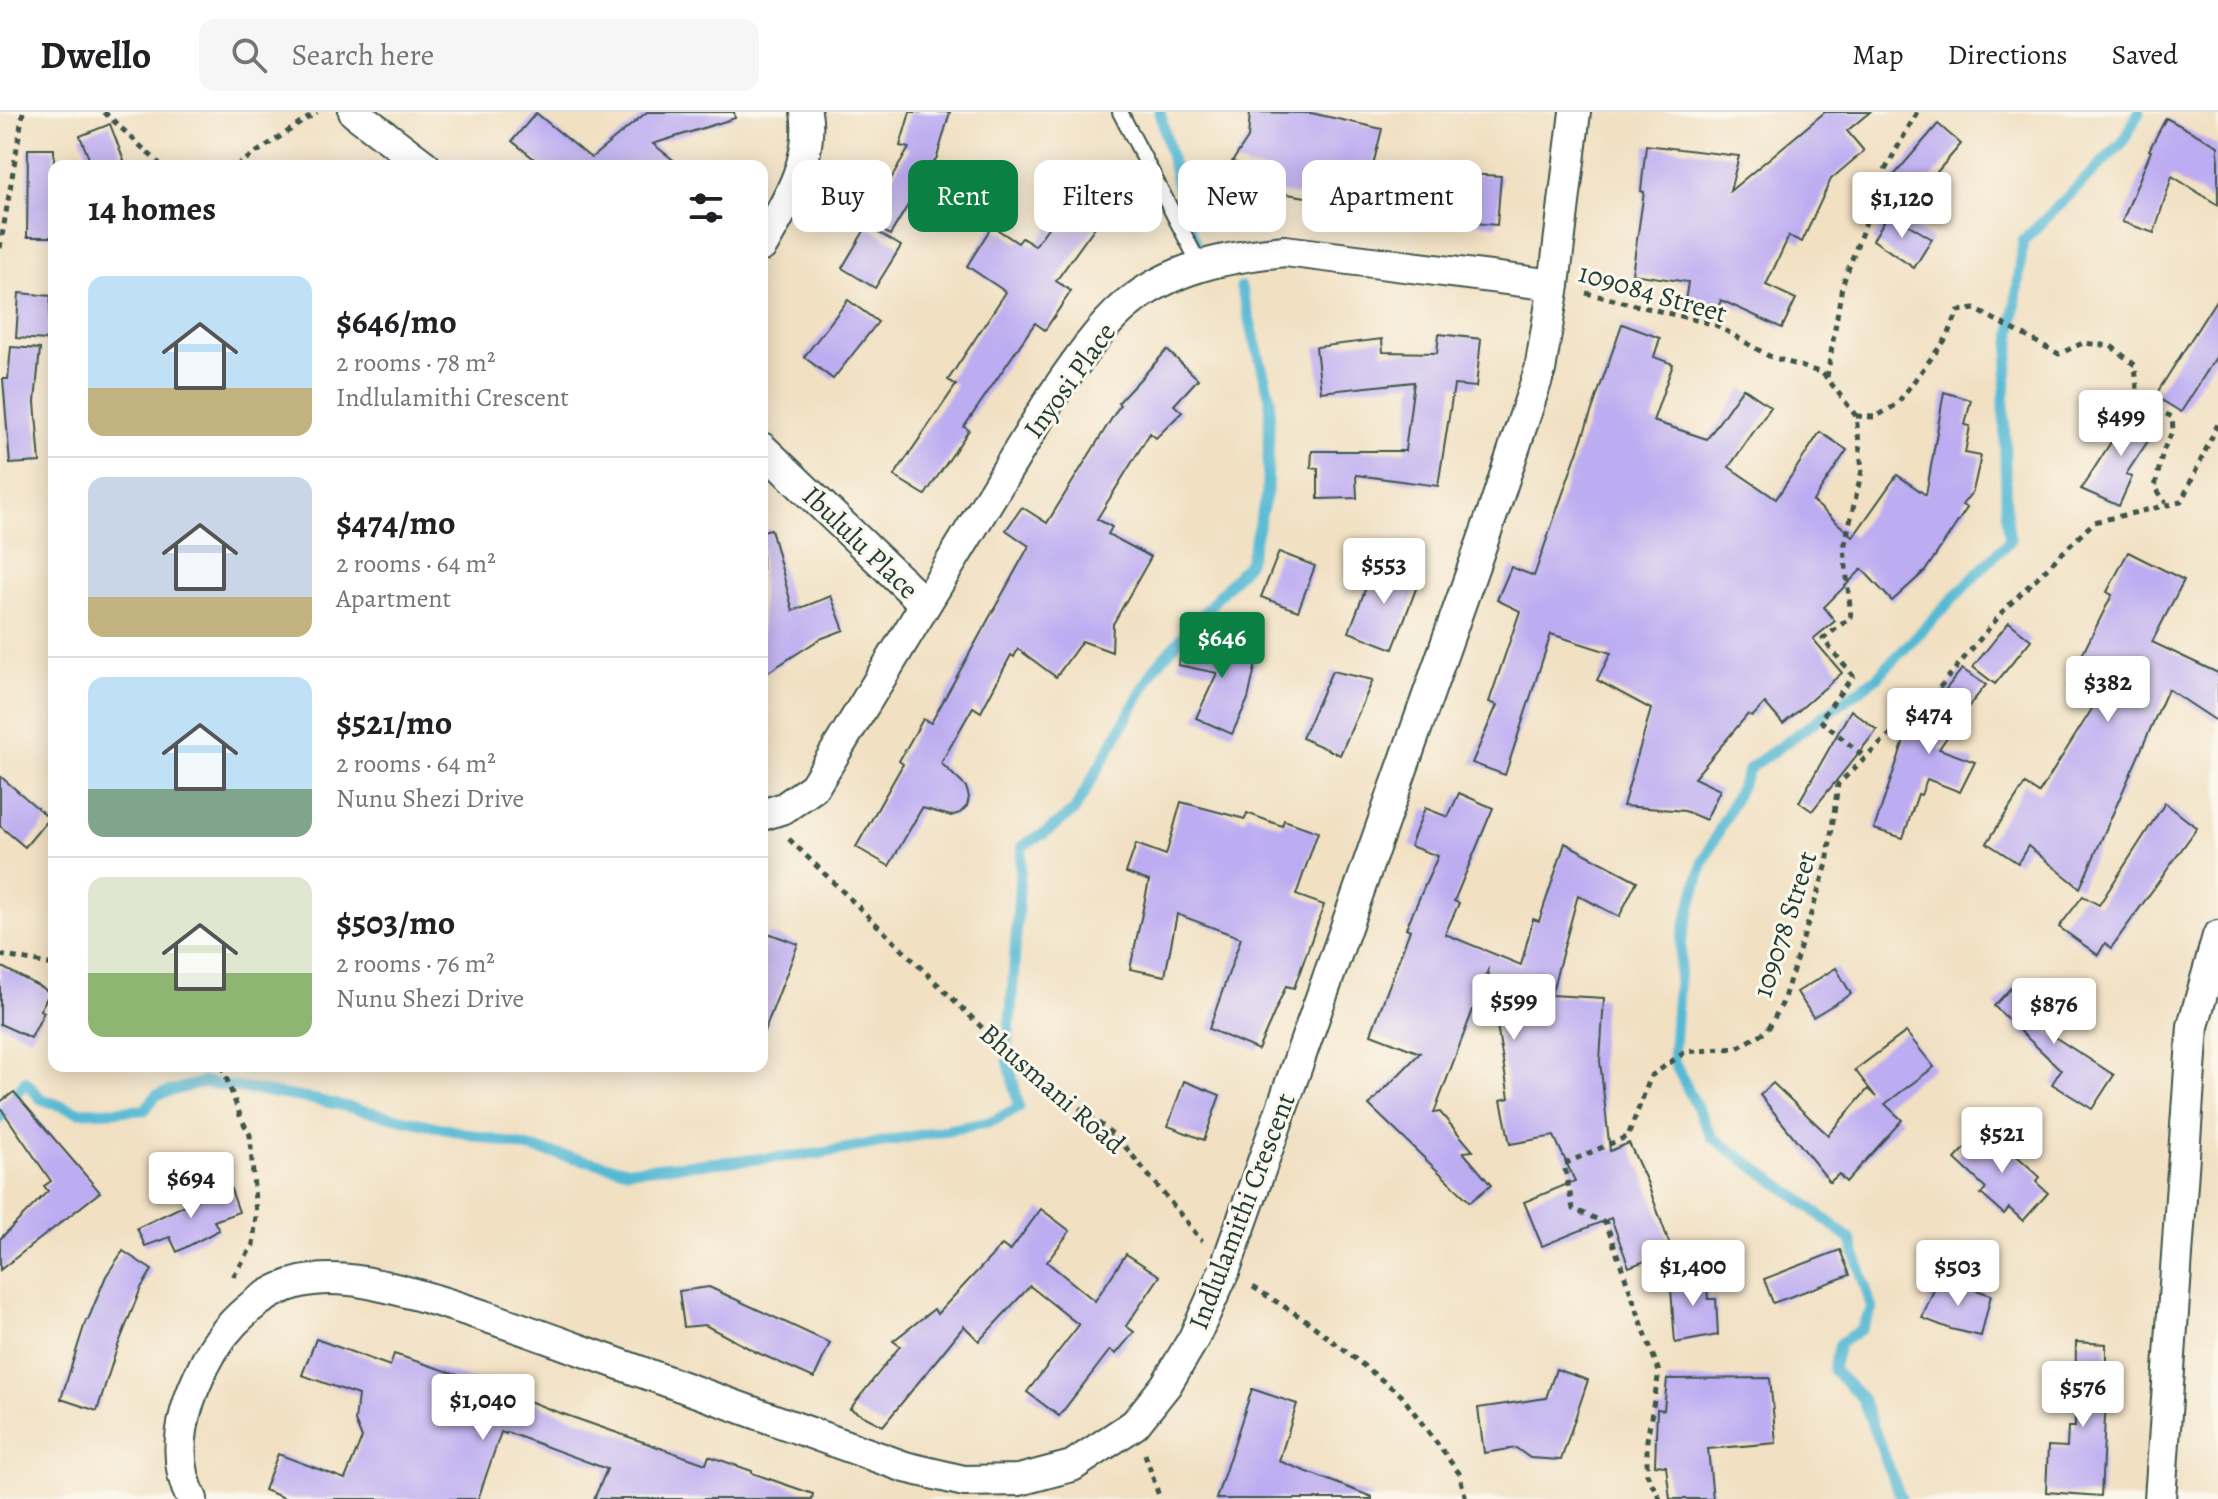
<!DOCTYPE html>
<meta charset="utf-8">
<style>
:root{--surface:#fff;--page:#f6f6f6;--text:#202124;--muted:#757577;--line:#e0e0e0;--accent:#0b8043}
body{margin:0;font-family:Alegreya,serif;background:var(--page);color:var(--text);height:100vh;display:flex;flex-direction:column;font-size:30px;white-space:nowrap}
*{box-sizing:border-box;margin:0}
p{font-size:26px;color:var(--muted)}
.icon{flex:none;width:44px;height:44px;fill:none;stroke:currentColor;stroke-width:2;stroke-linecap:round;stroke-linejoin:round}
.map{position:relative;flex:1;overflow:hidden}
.panel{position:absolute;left:48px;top:48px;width:720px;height:912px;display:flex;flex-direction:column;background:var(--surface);border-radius:16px;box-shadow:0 4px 20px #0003}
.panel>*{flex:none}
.guide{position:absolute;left:792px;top:48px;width:760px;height:72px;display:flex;gap:16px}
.price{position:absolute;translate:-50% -68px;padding:0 18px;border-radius:8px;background:#fff;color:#222;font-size:26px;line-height:52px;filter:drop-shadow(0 2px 4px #0008)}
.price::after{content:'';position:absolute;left:50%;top:48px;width:24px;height:18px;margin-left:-12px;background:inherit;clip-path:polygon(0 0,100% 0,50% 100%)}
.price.selected{background:var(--accent);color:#fff}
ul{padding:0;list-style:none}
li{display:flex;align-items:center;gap:24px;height:200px;padding:0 40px}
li+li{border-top:2px solid var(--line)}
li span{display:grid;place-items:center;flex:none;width:224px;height:160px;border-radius:16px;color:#555}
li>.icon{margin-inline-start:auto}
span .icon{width:96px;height:96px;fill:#fffc;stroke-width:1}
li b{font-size:34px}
h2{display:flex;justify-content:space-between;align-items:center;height:96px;padding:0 40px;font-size:34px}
.tag{padding:0 28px;border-radius:16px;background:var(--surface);box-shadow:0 4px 20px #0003;font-size:28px;line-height:72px}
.tag.selected{background:var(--accent);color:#fff}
header{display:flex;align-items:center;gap:48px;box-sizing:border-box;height:112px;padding:0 40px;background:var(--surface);border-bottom:2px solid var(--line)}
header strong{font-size:38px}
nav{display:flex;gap:44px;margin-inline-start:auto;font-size:28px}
.search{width:560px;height:72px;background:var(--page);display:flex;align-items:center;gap:20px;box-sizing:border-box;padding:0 28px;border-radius:16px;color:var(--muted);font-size:30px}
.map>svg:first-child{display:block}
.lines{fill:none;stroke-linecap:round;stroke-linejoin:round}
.stream{stroke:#56b9d4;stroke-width:11}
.building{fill:#bcacf1}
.lane-casing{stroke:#3e5549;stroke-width:18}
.street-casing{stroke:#3e5549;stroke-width:34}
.path{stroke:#3e5549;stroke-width:5;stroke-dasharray:6 6;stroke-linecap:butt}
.lane{stroke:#fff;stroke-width:14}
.street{stroke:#fff;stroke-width:30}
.labels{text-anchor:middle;stroke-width:6;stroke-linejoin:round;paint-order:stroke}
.street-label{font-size:28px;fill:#1f3d34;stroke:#fbf7ec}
</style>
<header>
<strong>Dwello</strong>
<div class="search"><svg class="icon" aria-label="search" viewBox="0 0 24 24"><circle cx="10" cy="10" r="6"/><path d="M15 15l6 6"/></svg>Search here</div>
<nav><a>Map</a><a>Directions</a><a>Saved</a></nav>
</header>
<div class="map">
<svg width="2218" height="1387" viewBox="0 0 2218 1387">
<rect width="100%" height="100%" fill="#fbf7ec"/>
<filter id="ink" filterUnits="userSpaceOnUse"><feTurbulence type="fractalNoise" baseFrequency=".0125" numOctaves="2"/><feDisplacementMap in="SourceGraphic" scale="16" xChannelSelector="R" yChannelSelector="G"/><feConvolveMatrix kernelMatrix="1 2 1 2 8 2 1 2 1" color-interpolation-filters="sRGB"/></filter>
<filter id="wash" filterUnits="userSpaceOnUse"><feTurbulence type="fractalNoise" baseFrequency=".006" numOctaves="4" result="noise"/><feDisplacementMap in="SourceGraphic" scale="32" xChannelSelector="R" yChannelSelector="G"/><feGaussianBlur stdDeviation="1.8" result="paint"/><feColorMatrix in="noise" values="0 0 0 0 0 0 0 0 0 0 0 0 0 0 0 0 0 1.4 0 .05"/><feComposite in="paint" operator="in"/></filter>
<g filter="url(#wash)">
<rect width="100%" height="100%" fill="#f1e0c2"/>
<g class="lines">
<g class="stream">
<polyline points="1160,0 1184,100 1198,138"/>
<polyline points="0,1006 25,969 41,987 79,1000 145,998 156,983 204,970 317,988 628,1058 817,1042 991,1010 1019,995 1006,939 1011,900 1022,734 1045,721 1074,699 1156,554 1249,450 1267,380 1270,286 1241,175"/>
<polyline points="1901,1387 1862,1286 1833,1258 1839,1232 1861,1217 1872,1197 1851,1128 1797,1085 1712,1025 1673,948 1682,825 1703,751 1750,656 1875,567 2010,428 2006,398 2004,288 2023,129 2123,30 2139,0"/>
</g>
</g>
<g id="blocks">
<g class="building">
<polygon points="647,0 734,0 735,6 653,32 681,54 543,54 512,29 536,1 591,46"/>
<polygon points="910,0 950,0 937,45 890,123 867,108 909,36 900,34"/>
<polygon points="1250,0 1311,1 1382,17 1372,57 1416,65 1410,99 1360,91 1360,94 1263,78 1266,59 1232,50 1248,26"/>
<polygon points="1825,0 1870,0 1847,19 1864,39 1831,67 1802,130 1789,124 1766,173 1796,187 1782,216 1721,188 1719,201 1684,196 1688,170 1632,162 1644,80 1641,79 1646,33 1739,44 1730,79"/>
<polygon points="2166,6 2218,34 2218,93 2172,64 2154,121 2122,110 2151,39 2149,38"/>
<polygon points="110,12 126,54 92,54 80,24"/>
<polygon points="1938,12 1961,32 1913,88 1890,68"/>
<polygon points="28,37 54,37 54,125 27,125"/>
<polygon points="1465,62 1501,64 1497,113 1461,110"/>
<polygon points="1071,83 1102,105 1056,169 1071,179 1045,218 1035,211 964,315 969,318 925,383 894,364 956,273 948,268 1006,180 967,154 992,114 1018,131 1022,126 1035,134"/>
<polygon points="1889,101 1932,127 1914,156 1873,128"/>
<polygon points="867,114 901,134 875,176 842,156"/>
<polygon points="19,181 51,184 48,228 16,226"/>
<polygon points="2218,185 2218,242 2181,300 2155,284"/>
<polygon points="848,188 878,210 833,267 804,245"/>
<polygon points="1622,212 1660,226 1654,245 1673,252 1653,309 1707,327 1743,276 1771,295 1729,355 1776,387 1820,320 1847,338 1813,389 1853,425 1897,363 1926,383 1944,280 1971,288 1965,313 1970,314 1965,341 1981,344 1973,379 1962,393 1967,396 1925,459 1892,489 1862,457 1824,495 1835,509 1813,527 1842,561 1783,612 1765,591 1752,605 1748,602 1694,666 1720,678 1706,708 1685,699 1623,694 1651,597 1597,568 1611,541 1551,522 1505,663 1472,651 1497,593 1489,590 1520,499 1497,488 1511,455 1534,464"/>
<polygon points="1439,222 1481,227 1476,275 1454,273 1438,374 1356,363 1357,386 1318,387 1318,357 1311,356 1312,339 1405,339 1414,270 1321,280 1316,235 1382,227 1383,240 1437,241"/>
<polygon points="11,235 40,237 35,290 40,350 10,352 3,267 8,267"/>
<polygon points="1167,238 1198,267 1174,293 1182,300 1156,326 1150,321 1097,407 1112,415 1108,422 1151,445 1113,512 1112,540 1082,529 1056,565 1018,537 1014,545 1011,543 981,600 973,595 941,651 966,675 969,685 967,694 960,701 951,704 922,696 889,754 856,735 903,652 899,649 923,607 931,611 1029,434 1006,418 1022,395 1047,411 1120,293 1118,291"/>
<polygon points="2134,294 2160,311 2126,362 2132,365 2119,394 2081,377"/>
<polygon points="771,417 793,499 831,484 844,518 820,527 762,564 762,419"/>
<polygon points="1279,440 1315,454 1298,499 1261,485"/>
<polygon points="2128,440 2184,468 2152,530 2218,561 2218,610 2168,577 2080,776 2028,734 2018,751 1987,731 2025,672 2039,681 2097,589 2067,573 2112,483 2107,480"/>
<polygon points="1375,452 1419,469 1393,537 1349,520"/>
<polygon points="2009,510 2031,528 1995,572 1973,555"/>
<polygon points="1185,525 1258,542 1248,587 1232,622 1196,606 1217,561 1178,553"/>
<polygon points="1962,557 1986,573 1964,600 1939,637 1975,650 1960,680 1927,667 1921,683 1918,682 1903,726 1874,717 1904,629"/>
<polygon points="1332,559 1373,568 1340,643 1302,626"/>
<polygon points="1851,598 1877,618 1812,699 1799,690"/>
<polygon points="0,664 49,706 25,735 0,714"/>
<polygon points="1459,681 1493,696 1454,789 1459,791 1445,822 1521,853 1533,807 1539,809 1565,731 1637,769 1619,805 1578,783 1551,883 1604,886 1600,949 1610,1039 1629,1031 1647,1070 1672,1139 1629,1155 1611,1106 1542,1134 1524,1090 1575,1069 1554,1024 1510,1032 1501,988 1509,986 1488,858 1434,1001 1440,1000 1473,1039 1463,1040 1491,1073 1470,1090 1369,993 1420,941 1371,922 1410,818 1406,816 1438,744 1410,734 1425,696 1448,705"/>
<polygon points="1181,690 1245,707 1247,701 1282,714 1284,708 1318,720 1296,783 1324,793 1294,876 1286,874 1258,938 1209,917 1241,826 1177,802 1165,864 1130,857 1149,769 1126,761 1136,732 1166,743"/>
<polygon points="2165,691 2197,716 2111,836 2105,831 2098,843 2059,815 2083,784 2099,793"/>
<polygon points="768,821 798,832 764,920 762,920 762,836"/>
<polygon points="0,854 50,880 40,898 44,900 31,926 0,912"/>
<polygon points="1836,856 1851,882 1813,905 1797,880"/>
<polygon points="2019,867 2053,899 2039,915 2114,963 2092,997 2052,972 2061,958 1994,894"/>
<polygon points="1906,920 1934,955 1885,992 1902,1008 1846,1070 1839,1062 1830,1070 1760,983 1773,971 1828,1023 1868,977 1876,985 1855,958"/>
<polygon points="1184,969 1220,983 1204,1028 1168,1014"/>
<polygon points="14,980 100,1080 0,1158 0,1127 48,1079 44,1074 51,1069 0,995 0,990"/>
<polygon points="1985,1015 2040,1065 2036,1070 2048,1081 2023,1109 2009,1096 2004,1102 1981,1082 1986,1076 1955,1047"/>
<polygon points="229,1072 239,1100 214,1109 219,1118 177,1140 170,1125 145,1134 137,1116"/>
<polygon points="1041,1097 1070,1119 1047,1150 1095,1189 1126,1142 1160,1164 1126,1214 1134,1220 1116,1242 1110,1238 1059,1304 1027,1280 1079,1213 1030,1174 979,1229 964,1214 883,1314 850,1297 900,1234 893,1229 934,1197 937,1202 1002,1133 1010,1139"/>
<polygon points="1840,1138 1850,1163 1773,1191 1764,1167"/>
<polygon points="123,1139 152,1158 141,1176 117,1236 97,1299 61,1287 86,1208 88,1208 106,1164"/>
<polygon points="1706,1161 1708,1187 1716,1187 1718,1223 1675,1231 1670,1163"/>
<polygon points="1939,1166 1991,1183 1981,1224 1951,1217 1922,1206"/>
<polygon points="709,1175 830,1231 814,1266 756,1240 705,1213 684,1215 679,1179"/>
<polygon points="316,1227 390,1254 394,1242 487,1272 549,1297 706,1352 709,1344 752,1359 752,1361 813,1382 812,1387 594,1387 607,1357 507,1320 506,1322 501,1320 478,1387 287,1387 264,1378 278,1342 345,1367 362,1326 355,1309 358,1283 302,1263"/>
<polygon points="2076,1230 2106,1232 2106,1286 2101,1384 2046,1380 2048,1334 2067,1335 2068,1315 2075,1315"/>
<polygon points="1556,1257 1588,1268 1561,1348 1530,1346 1516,1336 1484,1341 1478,1296 1546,1286"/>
<polygon points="1770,1266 1776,1331 1708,1337 1713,1387 1670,1387 1666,1354 1655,1353 1657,1297 1664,1298 1667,1267"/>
<polygon points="1252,1277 1297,1292 1279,1349 1372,1385 1372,1387 1216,1387"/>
</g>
</g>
</g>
<g filter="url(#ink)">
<use href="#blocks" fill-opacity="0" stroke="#3e5549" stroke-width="2"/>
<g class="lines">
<g class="lane-casing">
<polyline id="lane" points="1120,0 1200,153"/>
</g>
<g class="street-casing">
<g id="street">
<polyline points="354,0 425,54"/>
<path d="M 762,134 C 785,93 814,49 806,0"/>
<polyline points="762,336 925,492"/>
<path d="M 762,703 L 784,696 L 814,675 L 1051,286 C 1072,256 1097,218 1125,194 C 1171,155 1227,145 1285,139 L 1554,173"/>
<path d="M 192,1387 C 170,1344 183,1295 204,1254 C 224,1212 265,1173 313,1168 C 348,1164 381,1173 414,1182 C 469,1197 522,1217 575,1236 C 685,1276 795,1316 905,1355 L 964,1369 L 1019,1368 L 1072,1354 L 1135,1312 L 1166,1273 L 1194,1226 L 1225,1157 L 1495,394 L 1540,258 L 1554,173 L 1575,0"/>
<polyline points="2160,1387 2193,914 2218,824"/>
</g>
</g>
<g class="path">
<polyline points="104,0 162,54"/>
<polyline points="236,54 317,0"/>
<polyline points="0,136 23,0"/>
<polyline points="1586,181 1716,213 1769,244 1822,261 1827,266 1856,304 1862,358 1844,436 1851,505 1823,527 1853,564 1820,608 1866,646"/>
<polyline points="1827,265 1842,174 1885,58 1917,0"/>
<polyline points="1856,304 1875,305 1896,293 1948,224 1958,199 1975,197 2059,242 2083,231 2111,234 2135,253 2138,287 2172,305 2173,318 2163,339 2155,375 2166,391"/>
<polyline points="789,727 1006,939 1119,1027 1202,1129"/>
<polyline points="0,843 54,853"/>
<polyline points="222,954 241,1006 250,1023 256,1103 253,1133 233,1165"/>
<polyline points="1253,1175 1307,1209 1401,1283 1459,1361 1466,1387"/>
<polyline points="1145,1342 1160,1387"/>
<polyline points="1660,1387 1647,1362 1647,1328 1659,1260 1606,1111 1573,1097 1564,1052 1628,1024 1651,964 1685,940 1737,936 1767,919 1782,892 1827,752 1838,672 1940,575 2006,496 2094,410 2181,390 2218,312"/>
</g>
<use href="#lane" class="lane"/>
<use href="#street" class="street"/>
</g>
</g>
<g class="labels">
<g class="street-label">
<text transform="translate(1653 180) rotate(16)" y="10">109084 Street</text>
<text transform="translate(1069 268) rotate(-54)" y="10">Inyosi Place</text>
<text transform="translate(861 430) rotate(44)" y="10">Ibululu Place</text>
<text transform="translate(1784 812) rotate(-72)" y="10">109078 Street</text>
<text transform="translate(1053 976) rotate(41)" y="10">Bhusmani Road</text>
<text transform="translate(1241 1099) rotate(-69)" y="10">Indlulamithi Crescent</text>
</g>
</g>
</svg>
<b class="price" style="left:1902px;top:128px">$1,120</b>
<b class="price" style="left:2121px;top:346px">$499</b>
<b class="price" style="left:1384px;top:494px">$553</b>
<b class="price selected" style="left:1222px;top:568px">$646</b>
<b class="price" style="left:2108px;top:612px">$382</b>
<b class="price" style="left:1929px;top:644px">$474</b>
<b class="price" style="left:1514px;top:930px">$599</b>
<b class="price" style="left:2054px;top:934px">$876</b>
<b class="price" style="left:2002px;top:1063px">$521</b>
<b class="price" style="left:191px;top:1108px">$694</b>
<b class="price" style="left:1693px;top:1196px">$1,400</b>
<b class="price" style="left:1958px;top:1196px">$503</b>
<b class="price" style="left:2083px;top:1317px">$576</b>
<b class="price" style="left:483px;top:1330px">$1,040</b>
<div class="guide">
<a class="tag">Buy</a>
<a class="tag selected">Rent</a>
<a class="tag">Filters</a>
<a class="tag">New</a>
<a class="tag">Apartment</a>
</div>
<section class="panel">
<h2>14 homes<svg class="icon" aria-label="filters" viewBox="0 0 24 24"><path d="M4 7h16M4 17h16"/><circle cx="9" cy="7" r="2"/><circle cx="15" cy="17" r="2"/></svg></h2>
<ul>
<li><span style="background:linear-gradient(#bfe0f5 70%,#c2b280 0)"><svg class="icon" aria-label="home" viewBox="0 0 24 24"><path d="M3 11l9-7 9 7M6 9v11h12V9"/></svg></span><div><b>$646/mo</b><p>2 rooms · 78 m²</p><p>Indlulamithi Crescent</p></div></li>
<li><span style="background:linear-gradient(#c9d6e8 75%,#c2b280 0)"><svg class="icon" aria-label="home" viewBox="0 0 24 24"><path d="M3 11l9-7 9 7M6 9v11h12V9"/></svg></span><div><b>$474/mo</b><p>2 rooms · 64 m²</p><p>Apartment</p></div></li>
<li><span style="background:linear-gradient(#bfe0f5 70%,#7fa58c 0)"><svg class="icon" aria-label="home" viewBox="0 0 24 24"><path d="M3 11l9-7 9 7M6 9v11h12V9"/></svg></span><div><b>$521/mo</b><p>2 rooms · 64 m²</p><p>Nunu Shezi Drive</p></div></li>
<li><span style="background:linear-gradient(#dfe7d0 60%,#8fb573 0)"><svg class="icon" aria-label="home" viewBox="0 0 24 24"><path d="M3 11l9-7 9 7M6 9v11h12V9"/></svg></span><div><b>$503/mo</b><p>2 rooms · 76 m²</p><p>Nunu Shezi Drive</p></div></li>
</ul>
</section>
</div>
